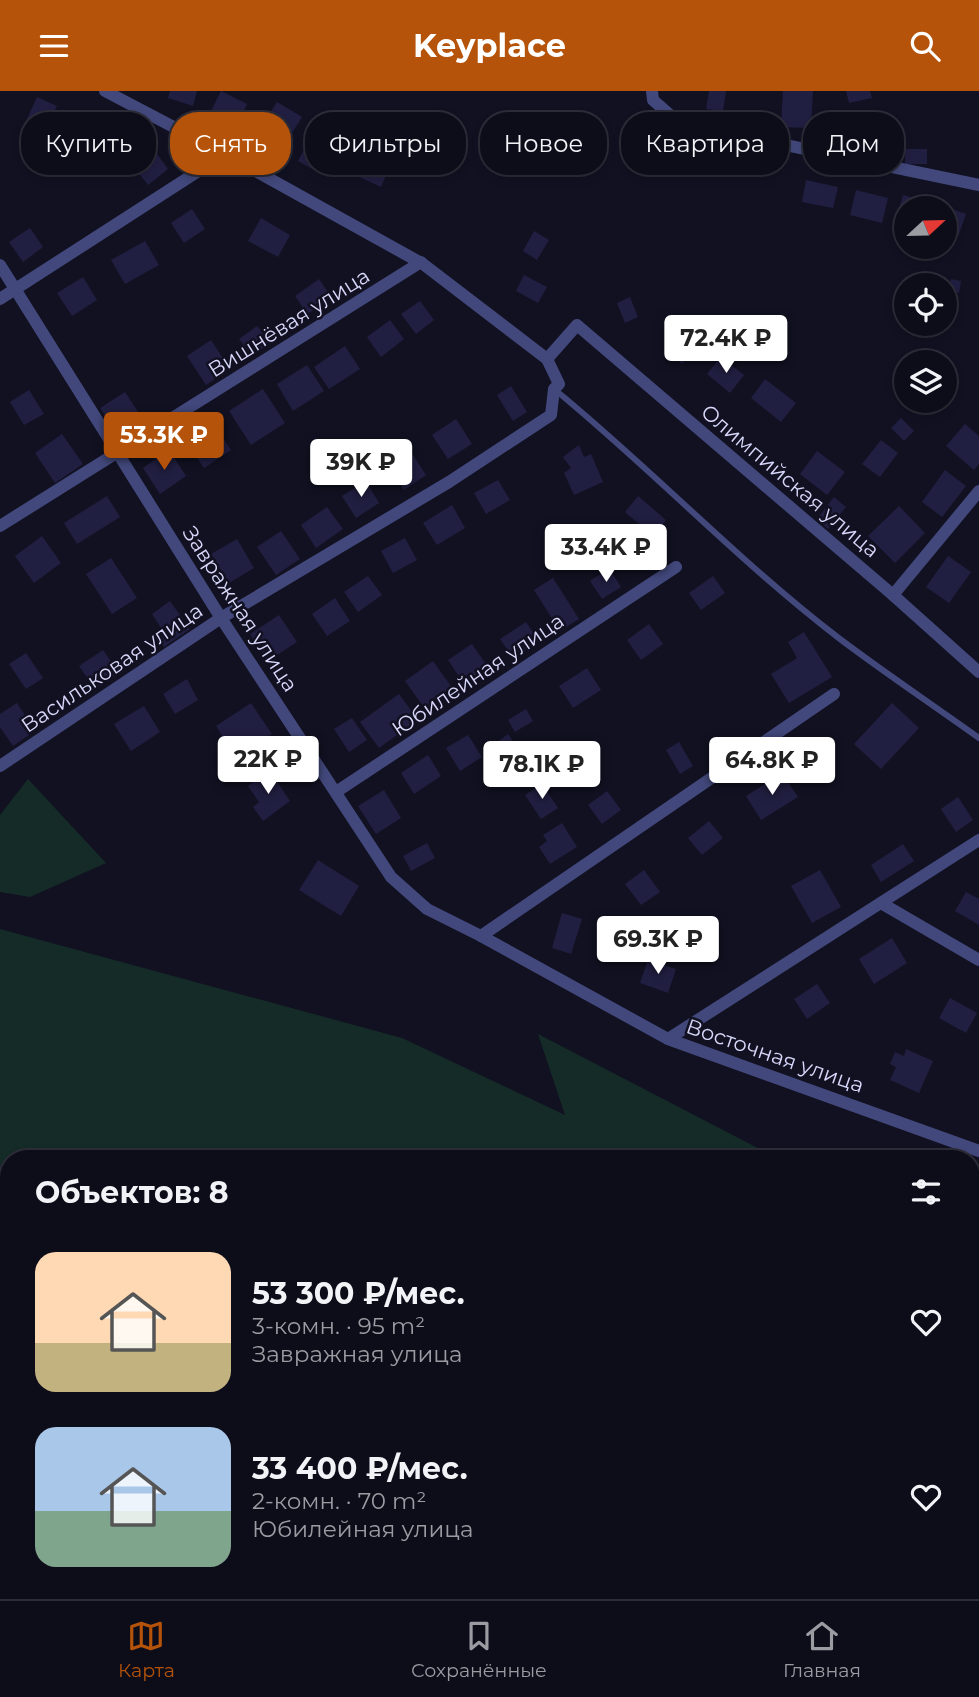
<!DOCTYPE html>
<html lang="ru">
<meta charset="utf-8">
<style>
:root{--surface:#0d0d1a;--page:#161623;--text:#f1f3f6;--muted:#9a9ca2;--line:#2d2d39;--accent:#b45309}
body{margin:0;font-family:Montserrat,sans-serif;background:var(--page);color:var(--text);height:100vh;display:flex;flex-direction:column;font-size:26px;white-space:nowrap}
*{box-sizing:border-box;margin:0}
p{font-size:23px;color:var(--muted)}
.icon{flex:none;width:38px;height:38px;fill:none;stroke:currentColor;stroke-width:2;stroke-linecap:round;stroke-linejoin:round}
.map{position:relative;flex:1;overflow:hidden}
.sheet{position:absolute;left:0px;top:1059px;width:980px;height:450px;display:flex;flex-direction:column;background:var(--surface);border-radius:28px 28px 0 0;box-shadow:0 4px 10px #0003,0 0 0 2px var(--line)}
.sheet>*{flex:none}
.hud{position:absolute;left:21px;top:21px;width:938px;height:63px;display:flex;gap:14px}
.needle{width:46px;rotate:68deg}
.controls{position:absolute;left:894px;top:105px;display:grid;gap:14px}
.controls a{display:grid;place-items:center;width:63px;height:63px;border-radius:50%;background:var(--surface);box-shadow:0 4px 10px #0003,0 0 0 2px var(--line);font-size:35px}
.price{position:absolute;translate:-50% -60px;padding:0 16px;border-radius:7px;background:#fff;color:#222;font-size:23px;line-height:46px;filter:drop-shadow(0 2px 4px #0008)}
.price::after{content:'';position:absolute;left:50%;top:42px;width:21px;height:16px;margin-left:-10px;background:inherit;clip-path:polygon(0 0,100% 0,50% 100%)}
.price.current{background:var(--accent);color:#fff}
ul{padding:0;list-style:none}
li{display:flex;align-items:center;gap:21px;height:175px;padding:0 35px}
li span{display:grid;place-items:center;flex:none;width:196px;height:140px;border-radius:21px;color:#555}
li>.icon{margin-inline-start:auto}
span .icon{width:84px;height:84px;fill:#fffc;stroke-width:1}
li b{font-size:30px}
h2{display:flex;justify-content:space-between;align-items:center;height:84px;padding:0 35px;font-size:30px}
.pill{padding:0 24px;border-radius:28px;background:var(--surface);box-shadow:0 4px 10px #0003,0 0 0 2px var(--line);font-size:24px;line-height:63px}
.pill.current{background:var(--accent);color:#fff}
header{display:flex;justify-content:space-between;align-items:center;height:91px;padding:0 35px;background:var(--accent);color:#fff;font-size:32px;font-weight:700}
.tab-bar{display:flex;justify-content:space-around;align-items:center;height:98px;border-top:2px solid var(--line);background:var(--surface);font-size:19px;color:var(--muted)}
.tab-bar a{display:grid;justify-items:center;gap:4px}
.tab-bar .current{color:var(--accent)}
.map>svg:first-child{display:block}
.green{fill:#152b27}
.building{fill:#211f41}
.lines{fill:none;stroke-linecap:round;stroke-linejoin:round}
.lane{stroke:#42487b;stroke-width:6}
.street{stroke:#42487b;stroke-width:12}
.labels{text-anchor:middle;stroke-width:5;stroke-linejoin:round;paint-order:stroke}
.street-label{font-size:21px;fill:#d7d8fa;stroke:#112}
</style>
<header><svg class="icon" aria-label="menu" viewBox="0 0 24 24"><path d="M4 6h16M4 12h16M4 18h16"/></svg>Keyplace<svg class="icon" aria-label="search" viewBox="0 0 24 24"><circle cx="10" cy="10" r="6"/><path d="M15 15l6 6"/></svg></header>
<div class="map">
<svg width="979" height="1508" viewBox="0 0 979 1508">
<rect width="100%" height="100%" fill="#112"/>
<g class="green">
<polygon points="28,688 106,772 30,806 0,801 0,724"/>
<polygon points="0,838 402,947 565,1024 538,943 777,1067 9,1068 9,1396 0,1396"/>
<polygon points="971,1322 979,1325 979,1508 885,1508 883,1500 971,1500"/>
<polygon points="256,1500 744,1500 745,1508 257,1508"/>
</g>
<g class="building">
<polygon points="170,0 197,0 193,15 168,7"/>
<polygon points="221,0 247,13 236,37 209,24"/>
<polygon points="709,0 726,0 723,20 706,18"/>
<polygon points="783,0 813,0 811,37 781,36"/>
<polygon points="846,0 870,0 872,7 849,12"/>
<polygon points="37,6 57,15 41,50 21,41"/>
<polygon points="277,11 302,26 279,63 254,47"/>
<polygon points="854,33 855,54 830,55 830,34"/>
<polygon points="315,38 337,50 319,82 298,70"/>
<polygon points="629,38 666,46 660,75 624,68"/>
<polygon points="370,53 395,64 381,96 355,84"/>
<rect x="905" y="58" width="22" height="15"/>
<polygon points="733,59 762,64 758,84 729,79"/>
<polygon points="155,60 168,78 148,94 134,76"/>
<polygon points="806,89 838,96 833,117 802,111"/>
<polygon points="856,99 888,107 882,132 850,124"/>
<polygon points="903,104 928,111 926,117 906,117 906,138 894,135"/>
<polygon points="940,114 966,123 958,146 945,141 945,117 938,117"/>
<polygon points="192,118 205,138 184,152 171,132"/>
<polygon points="261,127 290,144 278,166 248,150"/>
<polygon points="30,137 43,156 23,171 9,151"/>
<polygon points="534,140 549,149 537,169 523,160"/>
<polygon points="145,150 159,174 125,193 111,169"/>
<polygon points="524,184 547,196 538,212 516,200"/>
<polygon points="83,186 97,209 72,225 57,202"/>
<polygon points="319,188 332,207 307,223 295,205"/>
<polygon points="951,188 961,190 959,202 948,200"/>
<polygon points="630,206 638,226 625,232 617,212"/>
<polygon points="420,210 434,229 416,243 401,223"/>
<polygon points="390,229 404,248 381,266 367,246"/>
<polygon points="257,235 270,252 252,265 239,248"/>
<polygon points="687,237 702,251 682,273 667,259"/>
<polygon points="211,249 230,278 206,294 187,265"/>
<polygon points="345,255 360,278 329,298 314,276"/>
<polygon points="721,266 744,284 730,302 707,283"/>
<polygon points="307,274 324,300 293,320 277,293"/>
<polygon points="765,288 796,312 781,331 751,307"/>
<polygon points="511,295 527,321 513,330 497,304"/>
<polygon points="263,298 285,332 251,354 229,320"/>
<polygon points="29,299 44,323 24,334 10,311"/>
<polygon points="125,301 144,330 119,347 100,317"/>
<polygon points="901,327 914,340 904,350 891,337"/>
<polygon points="456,328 472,353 448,368 432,344"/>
<polygon points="213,332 231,359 204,377 186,351"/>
<polygon points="965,333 979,345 979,373 974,379 946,355"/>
<polygon points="62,343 83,373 55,392 35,362"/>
<polygon points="881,349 898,362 880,386 862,373"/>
<polygon points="579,354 584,366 591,363 603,391 574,404 564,382 571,377 563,366"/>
<polygon points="169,359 186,385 160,403 143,377"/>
<polygon points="817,360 845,381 827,404 800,383"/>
<polygon points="411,361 426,384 404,399 389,376"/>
<polygon points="945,379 966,395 942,426 922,411"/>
<polygon points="498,389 510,409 486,423 474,402"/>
<polygon points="366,390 379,412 356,427 342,405"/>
<polygon points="107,405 120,426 77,453 64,432"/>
<polygon points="638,405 666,429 653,445 625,421"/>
<polygon points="834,406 846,416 828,438 817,428"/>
<polygon points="452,414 465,437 437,454 423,432"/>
<polygon points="899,415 925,442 895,472 868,445"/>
<polygon points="327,416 343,438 316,457 301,434"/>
<polygon points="281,440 300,468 276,484 257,456"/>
<polygon points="42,445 61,472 34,492 15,465"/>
<polygon points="405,447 417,469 393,482 381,460"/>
<polygon points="237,448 254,477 229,492 211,463"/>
<polygon points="948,465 971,481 949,512 926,496"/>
<polygon points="111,467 137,507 112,523 86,483"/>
<polygon points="609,477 621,496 602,508 590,490"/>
<polygon points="368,485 382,504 358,521 344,501"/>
<polygon points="713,485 725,502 701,519 689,502"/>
<polygon points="553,487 579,528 560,540 534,499"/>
<polygon points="335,507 350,530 327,545 312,523"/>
<polygon points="170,510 190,538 164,556 154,542 161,537 152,523"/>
<polygon points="279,524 297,551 268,570 250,543"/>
<polygon points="526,531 539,550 513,567 500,548"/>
<polygon points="649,533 663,553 641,569 627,549"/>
<polygon points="804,541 832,586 789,612 771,583 797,567 788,551"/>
<polygon points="472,553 490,579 466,596 448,569"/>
<polygon points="103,559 119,582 95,598 79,575"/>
<polygon points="26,562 43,587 26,598 9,573"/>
<polygon points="433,570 453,598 425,618 405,590"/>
<polygon points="587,577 601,599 573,617 559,595"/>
<polygon points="187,588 198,609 175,623 163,603"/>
<polygon points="399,603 418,629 379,657 360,631"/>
<polygon points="17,612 35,640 13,655 0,636 0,623"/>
<polygon points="251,612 272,643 236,667 216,635"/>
<polygon points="892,612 919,637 881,678 854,653"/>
<polygon points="144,615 160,641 131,660 114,633"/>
<polygon points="526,618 533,630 515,641 508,629"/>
<polygon points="352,627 367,649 349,661 334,638"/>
<polygon points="508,643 518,657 506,665 497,651"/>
<polygon points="468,644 482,666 460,680 446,657"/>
<polygon points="679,651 693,675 680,683 666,659"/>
<polygon points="428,664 441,685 414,703 401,682"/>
<polygon points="270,680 290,710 263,730 253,716 259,711 248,695"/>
<polygon points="782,682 798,706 761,729 746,705"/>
<polygon points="542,693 558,717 541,728 525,704"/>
<polygon points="384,699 401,727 376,743 358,715"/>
<polygon points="607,700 621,719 602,733 588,714"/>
<polygon points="958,706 973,729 956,741 941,718"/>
<polygon points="709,730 723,747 702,764 688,747"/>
<polygon points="562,732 577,756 550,773 539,756 547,750 543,744"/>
<polygon points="427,752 435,767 411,780 403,765"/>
<polygon points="903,753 914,770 881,791 871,774"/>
<polygon points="318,769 359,795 341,825 299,799"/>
<polygon points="644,779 660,801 641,814 625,793"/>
<polygon points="820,779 841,816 812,832 791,795"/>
<polygon points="966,801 979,808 979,834 955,820"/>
<polygon points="562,822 582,828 571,863 552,857"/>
<polygon points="892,847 907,872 874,893 859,868"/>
<polygon points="648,869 676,878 668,902 640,892"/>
<polygon points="817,893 830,912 807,928 794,908"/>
<polygon points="950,907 977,922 966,942 939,927"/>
<polygon points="906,958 933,970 919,1002 890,989 896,976 890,973 895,961 904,965"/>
</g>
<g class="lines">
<path class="lane" d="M 554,298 C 652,378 739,471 840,548 C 885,582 933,614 979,647"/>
<g class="street">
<polyline points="652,0 653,9 679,32 979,94"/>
<polyline points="0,174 221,527 391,786 427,818 481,845 668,948 979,1060"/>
<polyline points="0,208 225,63"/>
<polyline points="547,268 577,234 893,504 979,581"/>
<polyline points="0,435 421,171"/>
<polyline points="893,504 979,400"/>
<polyline points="0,675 221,527 449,391 551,324 554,298 559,293 547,268 423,173 225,63 105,0"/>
<polyline points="336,701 676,476"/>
<polyline points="881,812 979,869"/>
<polyline points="481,845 834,603"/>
<polyline points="668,948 979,749"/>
</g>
</g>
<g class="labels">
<g class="street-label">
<text transform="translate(289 232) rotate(-32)" y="7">Вишнёвая улица</text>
<text transform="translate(790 390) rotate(40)" y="7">Олимпийская улица</text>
<text transform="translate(240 518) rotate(57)" y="7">Завражная улица</text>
<text transform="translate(112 577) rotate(-34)" y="7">Васильковая улица</text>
<text transform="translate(478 584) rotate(-34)" y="7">Юбилейная улица</text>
<text transform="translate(775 965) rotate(19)" y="7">Восточная улица</text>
</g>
</g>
</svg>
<div class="controls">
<a><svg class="needle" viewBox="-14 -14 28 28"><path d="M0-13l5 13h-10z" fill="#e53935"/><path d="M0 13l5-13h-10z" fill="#9a9ca2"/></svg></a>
<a><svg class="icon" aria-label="locate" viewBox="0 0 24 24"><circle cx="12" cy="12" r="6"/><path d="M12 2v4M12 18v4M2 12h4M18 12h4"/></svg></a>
<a><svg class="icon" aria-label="layers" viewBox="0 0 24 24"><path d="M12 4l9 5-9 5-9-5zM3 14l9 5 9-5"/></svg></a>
</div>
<b class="price" style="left:726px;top:284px">72.4K ₽</b>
<b class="price current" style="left:164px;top:381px">53.3K ₽</b>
<b class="price" style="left:361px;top:408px">39K ₽</b>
<b class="price" style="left:606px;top:493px">33.4K ₽</b>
<b class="price" style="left:268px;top:705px">22K ₽</b>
<b class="price" style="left:772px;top:706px">64.8K ₽</b>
<b class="price" style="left:542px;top:710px">78.1K ₽</b>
<b class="price" style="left:658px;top:885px">69.3K ₽</b>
<div class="hud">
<a class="pill">Купить</a>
<a class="pill current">Снять</a>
<a class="pill">Фильтры</a>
<a class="pill">Новое</a>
<a class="pill">Квартира</a>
<a class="pill">Дом</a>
</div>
<section class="sheet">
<h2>Объектов: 8<svg class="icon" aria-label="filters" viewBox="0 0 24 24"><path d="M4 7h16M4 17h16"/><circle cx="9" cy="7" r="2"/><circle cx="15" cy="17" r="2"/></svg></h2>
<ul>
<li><span style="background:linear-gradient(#ffd9b3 65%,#c2b280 0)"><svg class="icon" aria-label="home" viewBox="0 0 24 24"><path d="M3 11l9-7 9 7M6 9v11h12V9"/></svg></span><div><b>53 300 ₽/мес.</b><p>3-комн. · 95 m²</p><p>Завражная улица</p></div><svg class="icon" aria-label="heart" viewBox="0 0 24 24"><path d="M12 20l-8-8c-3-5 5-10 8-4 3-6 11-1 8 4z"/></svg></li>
<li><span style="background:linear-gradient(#a9c7e8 60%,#7fa58c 0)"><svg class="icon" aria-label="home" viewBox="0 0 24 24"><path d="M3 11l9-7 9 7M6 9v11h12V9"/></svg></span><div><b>33 400 ₽/мес.</b><p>2-комн. · 70 m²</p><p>Юбилейная улица</p></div><svg class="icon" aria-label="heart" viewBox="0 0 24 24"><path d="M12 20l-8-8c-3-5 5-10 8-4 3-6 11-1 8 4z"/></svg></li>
</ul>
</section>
</div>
<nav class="tab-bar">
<a class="current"><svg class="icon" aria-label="map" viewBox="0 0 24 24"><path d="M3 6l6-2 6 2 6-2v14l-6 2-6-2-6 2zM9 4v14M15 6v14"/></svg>Карта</a>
<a><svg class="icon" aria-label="saved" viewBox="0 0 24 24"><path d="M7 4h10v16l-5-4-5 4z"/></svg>Сохранённые</a>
<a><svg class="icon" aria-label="home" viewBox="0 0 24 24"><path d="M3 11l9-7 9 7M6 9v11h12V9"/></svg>Главная</a>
</nav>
